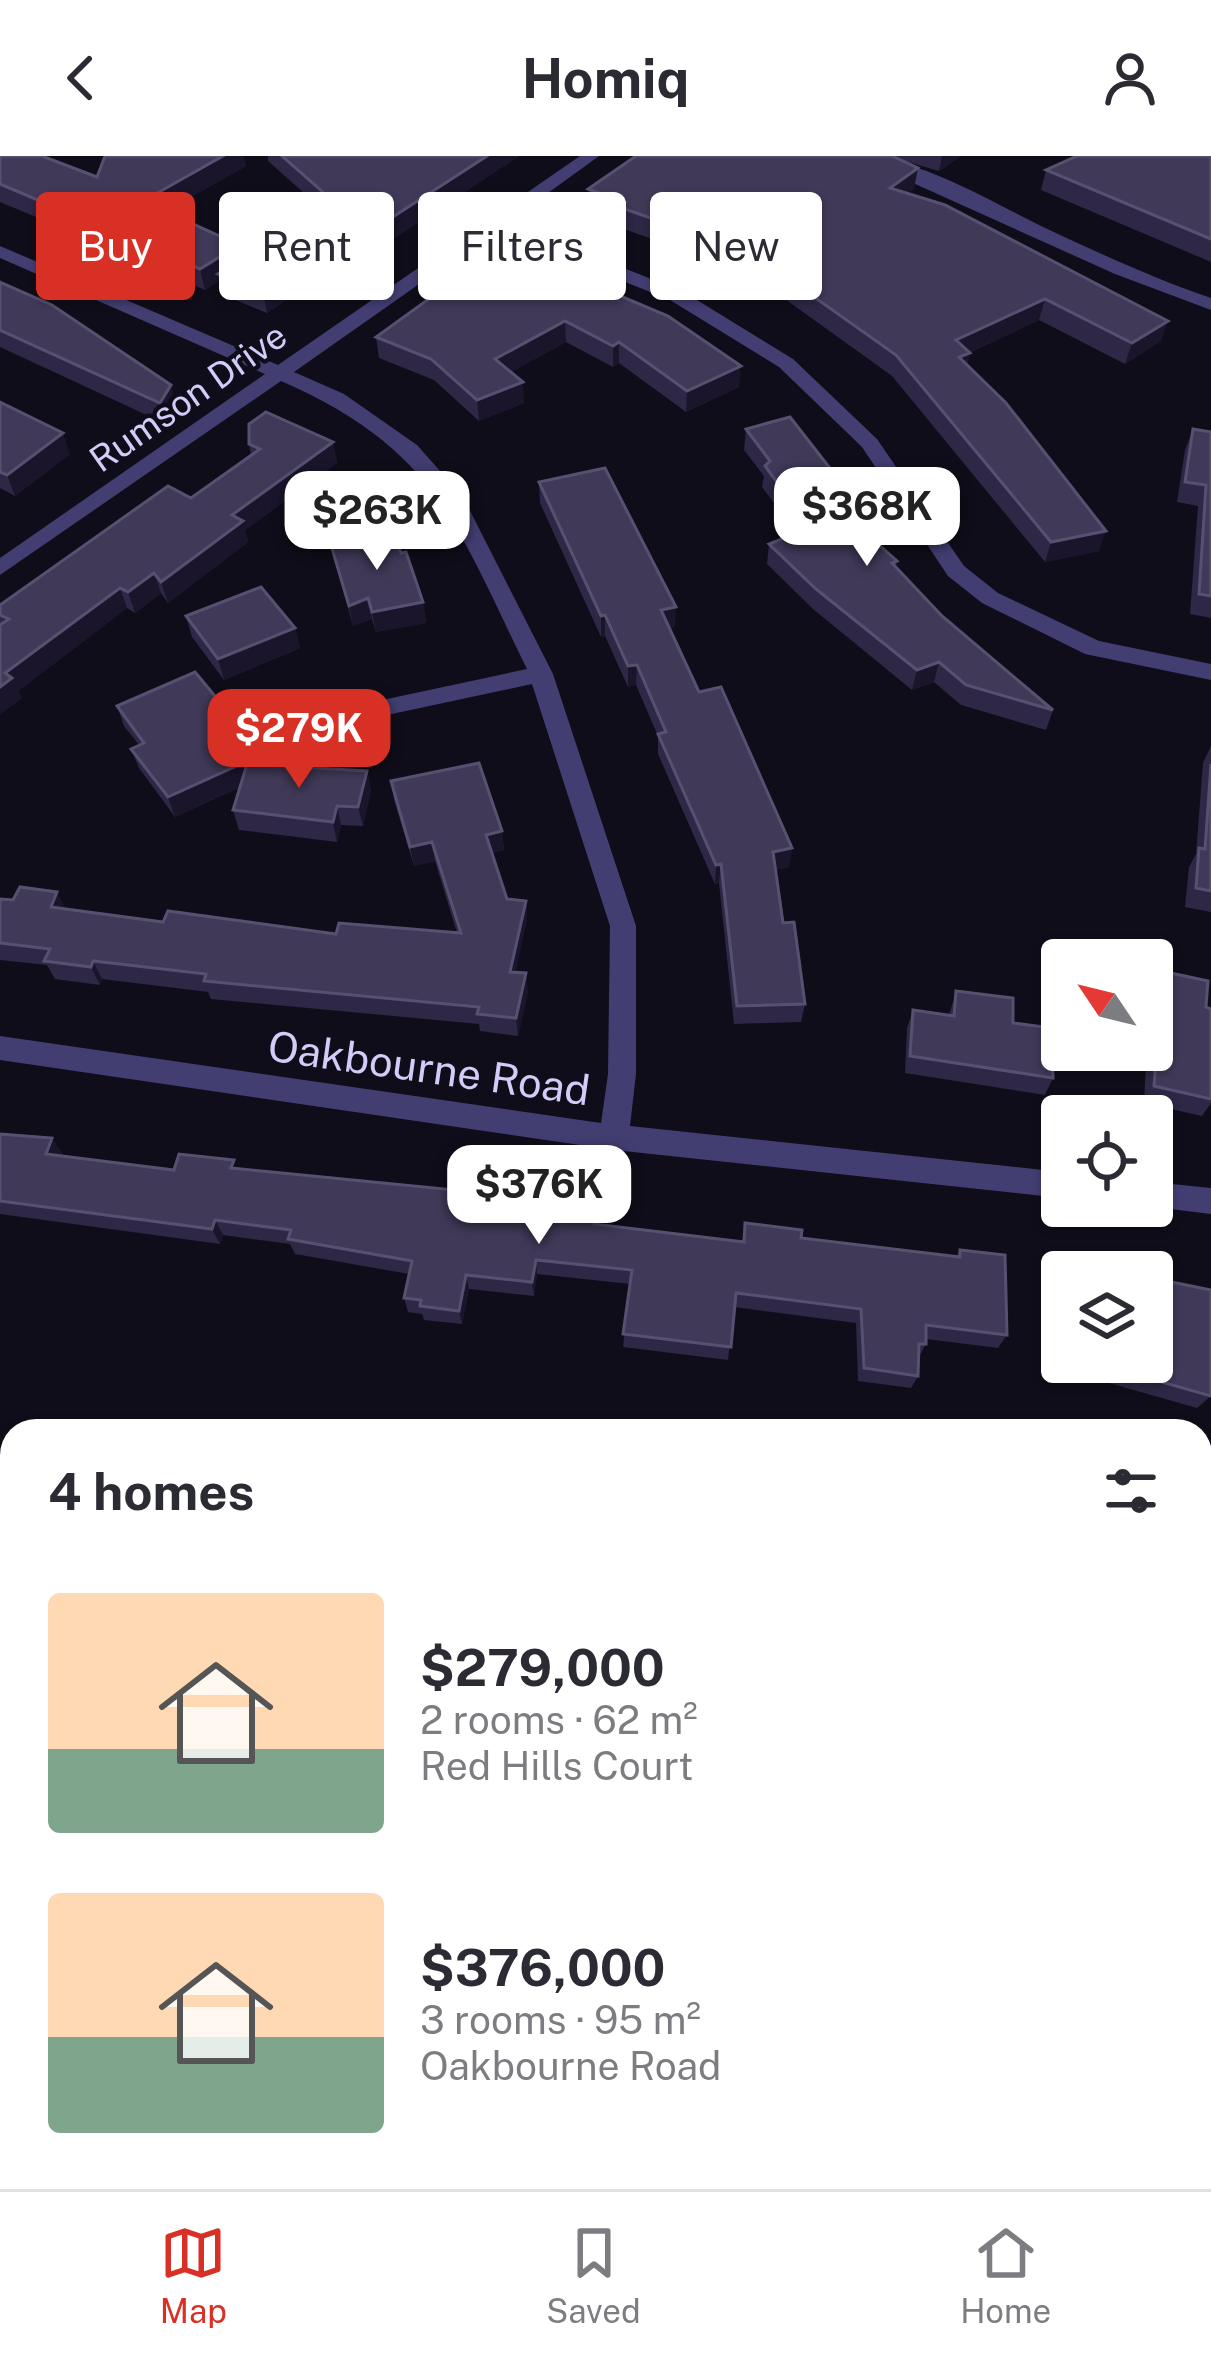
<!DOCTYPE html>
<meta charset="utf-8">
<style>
:root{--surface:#fff;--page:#f2f2f3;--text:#2b2b33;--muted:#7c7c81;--line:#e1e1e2;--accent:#d93025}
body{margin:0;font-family:"Public Sans",sans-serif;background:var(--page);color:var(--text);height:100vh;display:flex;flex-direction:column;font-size:45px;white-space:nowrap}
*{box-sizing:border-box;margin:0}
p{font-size:39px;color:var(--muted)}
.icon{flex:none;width:66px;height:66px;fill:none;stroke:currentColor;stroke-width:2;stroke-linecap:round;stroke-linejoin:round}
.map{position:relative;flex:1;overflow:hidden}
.details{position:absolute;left:0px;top:1263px;width:1212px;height:771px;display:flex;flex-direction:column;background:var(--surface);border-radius:36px 36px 0 0;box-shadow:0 3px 9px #0004}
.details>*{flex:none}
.guide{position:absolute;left:36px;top:36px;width:1140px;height:108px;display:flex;gap:24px}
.needle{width:78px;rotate:305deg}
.tools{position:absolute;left:1041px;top:783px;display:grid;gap:24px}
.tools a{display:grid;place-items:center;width:132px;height:132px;border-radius:12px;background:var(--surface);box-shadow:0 3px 9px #0004;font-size:60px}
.price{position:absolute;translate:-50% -102px;padding:0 27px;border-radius:24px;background:#fff;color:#222;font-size:39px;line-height:78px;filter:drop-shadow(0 3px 6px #0008)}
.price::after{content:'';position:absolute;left:50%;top:72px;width:36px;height:27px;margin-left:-18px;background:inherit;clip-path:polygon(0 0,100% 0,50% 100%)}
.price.selected{background:var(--accent);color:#fff}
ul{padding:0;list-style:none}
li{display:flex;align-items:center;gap:36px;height:300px;padding:0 48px}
li span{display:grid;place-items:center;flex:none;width:336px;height:240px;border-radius:12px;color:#555}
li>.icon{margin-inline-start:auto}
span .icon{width:144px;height:144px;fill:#fffc;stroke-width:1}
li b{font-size:51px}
h2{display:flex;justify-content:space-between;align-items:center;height:144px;padding:0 48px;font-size:51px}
.chip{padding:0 42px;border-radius:12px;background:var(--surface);box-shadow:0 3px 9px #0004;font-size:42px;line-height:108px}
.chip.selected{background:var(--accent);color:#fff}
header{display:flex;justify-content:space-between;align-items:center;height:156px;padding:0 48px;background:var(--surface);font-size:54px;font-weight:700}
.dock{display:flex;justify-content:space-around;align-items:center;height:168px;border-top:3px solid var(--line);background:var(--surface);font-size:33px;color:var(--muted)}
.dock a{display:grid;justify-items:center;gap:6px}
.dock .selected{color:var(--accent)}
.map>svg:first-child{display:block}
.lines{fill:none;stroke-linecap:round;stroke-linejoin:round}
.minor{fill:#423e72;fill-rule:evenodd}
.wall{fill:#2e2745}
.shaded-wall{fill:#1a152b}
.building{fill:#403958;stroke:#575071;stroke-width:3}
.labels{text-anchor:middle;stroke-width:9;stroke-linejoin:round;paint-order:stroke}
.far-street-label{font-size:36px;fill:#d2ccf8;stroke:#0f0d19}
.street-label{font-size:42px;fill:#d2ccf8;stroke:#0f0d19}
</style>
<header><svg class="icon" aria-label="back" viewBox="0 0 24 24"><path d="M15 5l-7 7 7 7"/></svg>Homiq<svg class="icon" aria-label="person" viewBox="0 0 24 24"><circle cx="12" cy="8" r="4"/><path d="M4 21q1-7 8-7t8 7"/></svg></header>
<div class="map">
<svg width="1211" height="2033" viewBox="0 0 1211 2033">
<rect width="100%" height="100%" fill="#0f0d19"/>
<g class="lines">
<g class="minor">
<path d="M 580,0 L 599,0 L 508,66 L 684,136 L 793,203 L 877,283 L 964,410 L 998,437 L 1099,485 L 1211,508 L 1211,524 L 1085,498 L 982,447 L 948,420 L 862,291 L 779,211 L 670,144 L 496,74 L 294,216 L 344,238 L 417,289 L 463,341 L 553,518 L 636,770 L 636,918 L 630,970 L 1062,1016 L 1062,1042 L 614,994 L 0,904 L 0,880 L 601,967 L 608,918 L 610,770 L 532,528 L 373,562 L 361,554 L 373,546 L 527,513 C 457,371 437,293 281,225 L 0,419 L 0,402 L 265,218 L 0,102 L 0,90 L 278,209 Z"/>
<path d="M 853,0 C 917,0 984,42 1041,70 C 1097,96 1152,122 1211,142 L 1211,154 L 1115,118 Z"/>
<polygon points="1152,1026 1211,1032 1211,1058 1146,1050 1152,1050"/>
</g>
</g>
<g class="wall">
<polygon points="0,0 97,21 246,10 166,55 242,103 322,53 268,5 268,0 519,0 317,133 308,129 267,157 223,139 220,124 205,134 105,90 82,103 77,78 0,46"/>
<polygon points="636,0 961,0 939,15 901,4 914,33 908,37 1161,185 1125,208 1039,164 969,197 967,209 1099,395 1045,406 892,220 760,125 753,128 686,90 681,93 618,71 618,64 589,54 588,33"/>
<polygon points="1211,0 1211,106 1041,34 1046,14"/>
<polygon points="502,90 739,231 686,256 619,207 613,211 566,186 511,216 524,247 479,265 434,224 379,202 376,181"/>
<polygon points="0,126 177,250 166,268 0,191"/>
<polygon points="0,246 70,298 15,340 0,332"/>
<polygon points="746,273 897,405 896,412 942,460 1053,554 1046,574 961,549 934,526 912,534 813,453 767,408 769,388 796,377 762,331 764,320 744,294"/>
<polygon points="1193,273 1211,276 1211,462 1190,458 1198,350 1177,346 1185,294"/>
<polygon points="333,286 337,307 245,374 248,386 168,447 161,437 135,457 127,452 18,535 22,542 0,558 0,449 191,342 251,299 249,288"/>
<polygon points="539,326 675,471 669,472 699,536 792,692 789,711 775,714 783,767 805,848 801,866 734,868 719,727 715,728 658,598 658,580 636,529 628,531 605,480 601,481 540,347"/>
<polygon points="331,389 401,397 423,446 426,467 376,476 372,463 353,470"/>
<polygon points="186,460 295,472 300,492 224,524 192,481"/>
<polygon points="117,550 263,598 266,609 367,615 371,634 363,670 341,669 337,686 239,674 233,654 240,631 175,661 139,612 131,593 139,589 124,570"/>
<polygon points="1211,590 1211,756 1185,751 1189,711 1196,698 1203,607"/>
<polygon points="391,625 502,675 504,694 492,697 507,743 526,745 527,763 515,816 528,835 518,880 480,875 479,868 211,843 208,836 102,823 100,829 55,823 47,809 0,804 0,743 163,766 336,778 457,777 435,705 414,710 394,644"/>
<polygon points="1152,813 1206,851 1211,853 1211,947 1202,960 1144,947 1146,906 1125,901 1125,894 1152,894"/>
<polygon points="956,835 1013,867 1053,922 1045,939 905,917 907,872 913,854 949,859"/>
<polygon points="0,978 63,998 63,1000 174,1014 238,1013 596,1068 742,1086 745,1067 801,1082 956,1100 960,1094 1007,1179 998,1192 926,1183 926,1188 919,1201 918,1220 911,1232 858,1225 856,1167 734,1151 728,1204 623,1191 630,1128 537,1118 534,1140 469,1133 462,1168 424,1164 422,1158 408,1156 404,1142 409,1118 295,1098 290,1088 223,1079 220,1088 0,1058"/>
<polygon points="1096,1206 1152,1206 1211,1240 1197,1252 1095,1223"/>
<polygon points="1200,1439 1211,1442 1211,1529 1200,1525"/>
<polygon points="1014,2022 1052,2022 1083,2033 1013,2033"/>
</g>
<g class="shaded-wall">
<polygon points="223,0 244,0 246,10 149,65 143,45"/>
<polygon points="487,0 519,0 317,133 314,112"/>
<polygon points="942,0 961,0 939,15"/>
<polygon points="918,12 914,33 887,52 890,32"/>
<polygon points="687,69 686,90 681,93 682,73"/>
<polygon points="99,70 105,90 82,103 76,82"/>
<polygon points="239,89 243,110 218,118 220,124 205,134 200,113"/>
<polygon points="762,104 760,125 753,128 755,108"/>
<polygon points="304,108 308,129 267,157 263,136"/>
<polygon points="1045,143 1039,164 962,200 970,197 965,218 956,184"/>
<polygon points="565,165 566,186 497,224 495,203"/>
<polygon points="1168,165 1161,185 1125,208 1132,187"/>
<polygon points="619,186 619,207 613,211 613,190"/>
<polygon points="741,210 739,231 686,256 687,235"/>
<polygon points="523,226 524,247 479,265 477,244"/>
<polygon points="171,229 177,250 166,268 160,247"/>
<polygon points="63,277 70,298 15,340 7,319"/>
<polygon points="333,286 337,307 245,374 248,386 168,447 161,426 232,359"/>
<polygon points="857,347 853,368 838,352"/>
<polygon points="1106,375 1099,395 1045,406 1051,386"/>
<polygon points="154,417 161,437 135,457 128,436"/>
<polygon points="120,432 127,452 18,535 22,542 0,558 0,531 5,517"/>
<polygon points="368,442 372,463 353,470 349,450"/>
<polygon points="423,446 426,467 376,476 372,456"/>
<polygon points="676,451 675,471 660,474 661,454"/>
<polygon points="605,459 605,480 601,481 601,460"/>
<polygon points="295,472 300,492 224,524 218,503"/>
<polygon points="939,506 934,526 912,534 917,514"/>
<polygon points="637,509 636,529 628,531 628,510"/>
<polygon points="263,598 269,617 175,661 168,641"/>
<polygon points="367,615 371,634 363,670 358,651"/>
<polygon points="337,650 341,669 337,686 333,666"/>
<polygon points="502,675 504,694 488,698 486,679"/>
<polygon points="432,686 435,705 414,710 410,691"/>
<polygon points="792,692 789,711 770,715 773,696"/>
<polygon points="721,708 719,727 715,728 716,709"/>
<polygon points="57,736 67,755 51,751"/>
<polygon points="526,745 527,763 512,834 510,816"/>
<polygon points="93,805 102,823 100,829 91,811"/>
<polygon points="526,817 528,835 518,880 516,862"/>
<polygon points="52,982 63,998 57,1014 46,998"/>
<polygon points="215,1064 223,1079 220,1088 212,1073"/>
<polygon points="536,1104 537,1118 534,1140 532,1126"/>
<polygon points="466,1119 469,1133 462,1168 459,1155"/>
</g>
<g class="building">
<polygon points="0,0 42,0 97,21 105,0 223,0 143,45 239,89 200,113 99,70 76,82 83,63 0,28"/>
<polygon points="282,0 487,0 314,112 304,108 263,136 218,118 333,45"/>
<polygon points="636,0 892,0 918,12 890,32 945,49 1168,165 1132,187 1045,143 956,184 970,197 959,201 1006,247 1106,375 1051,386 896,199 762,104 755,108 687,69 682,73 619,51 625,46 588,33"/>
<polygon points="1077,0 1211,0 1211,83 1046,14"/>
<polygon points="502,90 668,160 741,210 687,235 619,186 613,190 565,165 495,203 523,226 477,244 431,203 376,181"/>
<polygon points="0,126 52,149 171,229 160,247 0,174"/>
<polygon points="0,246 63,277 7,319 0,316"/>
<polygon points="266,256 333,286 232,359 243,365 161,426 154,417 128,436 120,432 5,517 12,522 0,531 0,469 9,463 0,459 0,449 168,330 191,342 260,293 249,288 249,268"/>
<polygon points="790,261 857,347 838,352 897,405 892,407 942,460 1053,554 966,529 939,506 917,514 816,433 769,388 810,372 765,310 770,305 746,273"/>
<polygon points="1193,273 1211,276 1211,440 1199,438 1206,329 1185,326"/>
<polygon points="605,312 676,451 661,454 699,536 721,531 792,692 773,696 783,767 794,766 805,848 737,850 721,708 716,709 658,578 666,576 637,509 628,510 605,459 601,460 539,326"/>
<polygon points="394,378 401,397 406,396 423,446 372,456 368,442 349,450 331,389"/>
<polygon points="261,431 295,472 218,503 186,460"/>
<polygon points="195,516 263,598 168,641 131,593 144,587 117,550"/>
<polygon points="479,607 502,675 486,679 507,743 526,745 510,816 526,817 516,862 477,858 479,851 204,825 206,818 93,805 91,811 44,805 50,793 0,787 0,743 13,744 20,731 57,736 51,751 163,766 168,755 336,778 339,767 461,777 432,686 410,691 391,625"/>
<polygon points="247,608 367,615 358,651 337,650 333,666 233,654"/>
<polygon points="1211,608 1211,735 1196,732 1199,692 1205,693"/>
<polygon points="1152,813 1208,825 1206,851 1211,853 1211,943 1154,930 1157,889 1152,888"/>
<polygon points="956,835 1013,842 1013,867 1052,872 1053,922 910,900 913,854 954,860"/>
<polygon points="0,978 52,982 46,998 174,1014 179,998 234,1004 231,1012 596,1048 594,1068 744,1086 745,1067 802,1074 801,1082 960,1101 960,1094 1005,1099 1007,1179 926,1169 926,1188 919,1188 918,1220 864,1212 861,1153 736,1137 731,1191 623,1178 632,1114 536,1104 532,1126 466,1119 459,1155 420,1150 421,1144 404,1142 412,1105 288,1083 291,1074 215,1064 212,1073 0,1045"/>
<polygon points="1152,1122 1211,1134 1211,1240 1105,1210 1106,1206 1152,1206"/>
<polygon points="1200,1439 1211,1442 1211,1518 1200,1514"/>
<polygon points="1200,1869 1211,1872 1211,1972 1200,1968"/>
<polygon points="1027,2022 1047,2022 1077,2033 1026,2033"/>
</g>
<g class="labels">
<g class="far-street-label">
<text transform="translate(188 241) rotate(-35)" y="13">Rumson Drive</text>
</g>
<g class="street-label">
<text transform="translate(429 912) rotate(8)" y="15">Oakbourne Road</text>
</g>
</g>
</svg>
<div class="tools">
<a><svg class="needle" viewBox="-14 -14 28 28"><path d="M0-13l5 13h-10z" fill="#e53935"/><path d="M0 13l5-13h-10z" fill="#7c7c81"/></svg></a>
<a><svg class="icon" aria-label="locate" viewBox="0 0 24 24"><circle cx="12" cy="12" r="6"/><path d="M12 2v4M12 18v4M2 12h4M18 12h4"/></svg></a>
<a><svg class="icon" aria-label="layers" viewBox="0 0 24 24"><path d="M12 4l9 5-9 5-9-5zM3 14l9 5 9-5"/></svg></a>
</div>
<b class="price" style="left:867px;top:413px">$368K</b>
<b class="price" style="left:377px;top:417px">$263K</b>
<b class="price selected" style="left:299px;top:635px">$279K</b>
<b class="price" style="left:539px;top:1091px">$376K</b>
<div class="guide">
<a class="chip selected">Buy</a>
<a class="chip">Rent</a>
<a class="chip">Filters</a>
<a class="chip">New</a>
</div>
<section class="details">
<h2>4 homes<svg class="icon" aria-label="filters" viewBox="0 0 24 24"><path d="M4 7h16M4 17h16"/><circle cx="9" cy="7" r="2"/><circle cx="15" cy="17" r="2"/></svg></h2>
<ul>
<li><span style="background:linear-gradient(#ffd9b3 65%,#7fa58c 0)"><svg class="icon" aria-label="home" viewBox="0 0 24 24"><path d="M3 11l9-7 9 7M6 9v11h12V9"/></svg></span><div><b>$279,000</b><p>2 rooms · 62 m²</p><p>Red Hills Court</p></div></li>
<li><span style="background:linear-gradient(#ffd9b3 60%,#7fa58c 0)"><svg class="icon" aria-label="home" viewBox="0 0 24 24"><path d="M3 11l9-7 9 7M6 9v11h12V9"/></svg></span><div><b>$376,000</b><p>3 rooms · 95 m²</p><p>Oakbourne Road</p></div></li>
</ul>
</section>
</div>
<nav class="dock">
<a class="selected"><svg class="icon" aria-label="map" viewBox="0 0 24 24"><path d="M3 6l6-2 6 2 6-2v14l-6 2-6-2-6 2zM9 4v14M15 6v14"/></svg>Map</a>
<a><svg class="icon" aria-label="saved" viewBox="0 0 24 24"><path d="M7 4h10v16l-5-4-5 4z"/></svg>Saved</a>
<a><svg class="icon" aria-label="home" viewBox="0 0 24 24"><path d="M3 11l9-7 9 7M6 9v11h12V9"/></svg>Home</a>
</nav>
